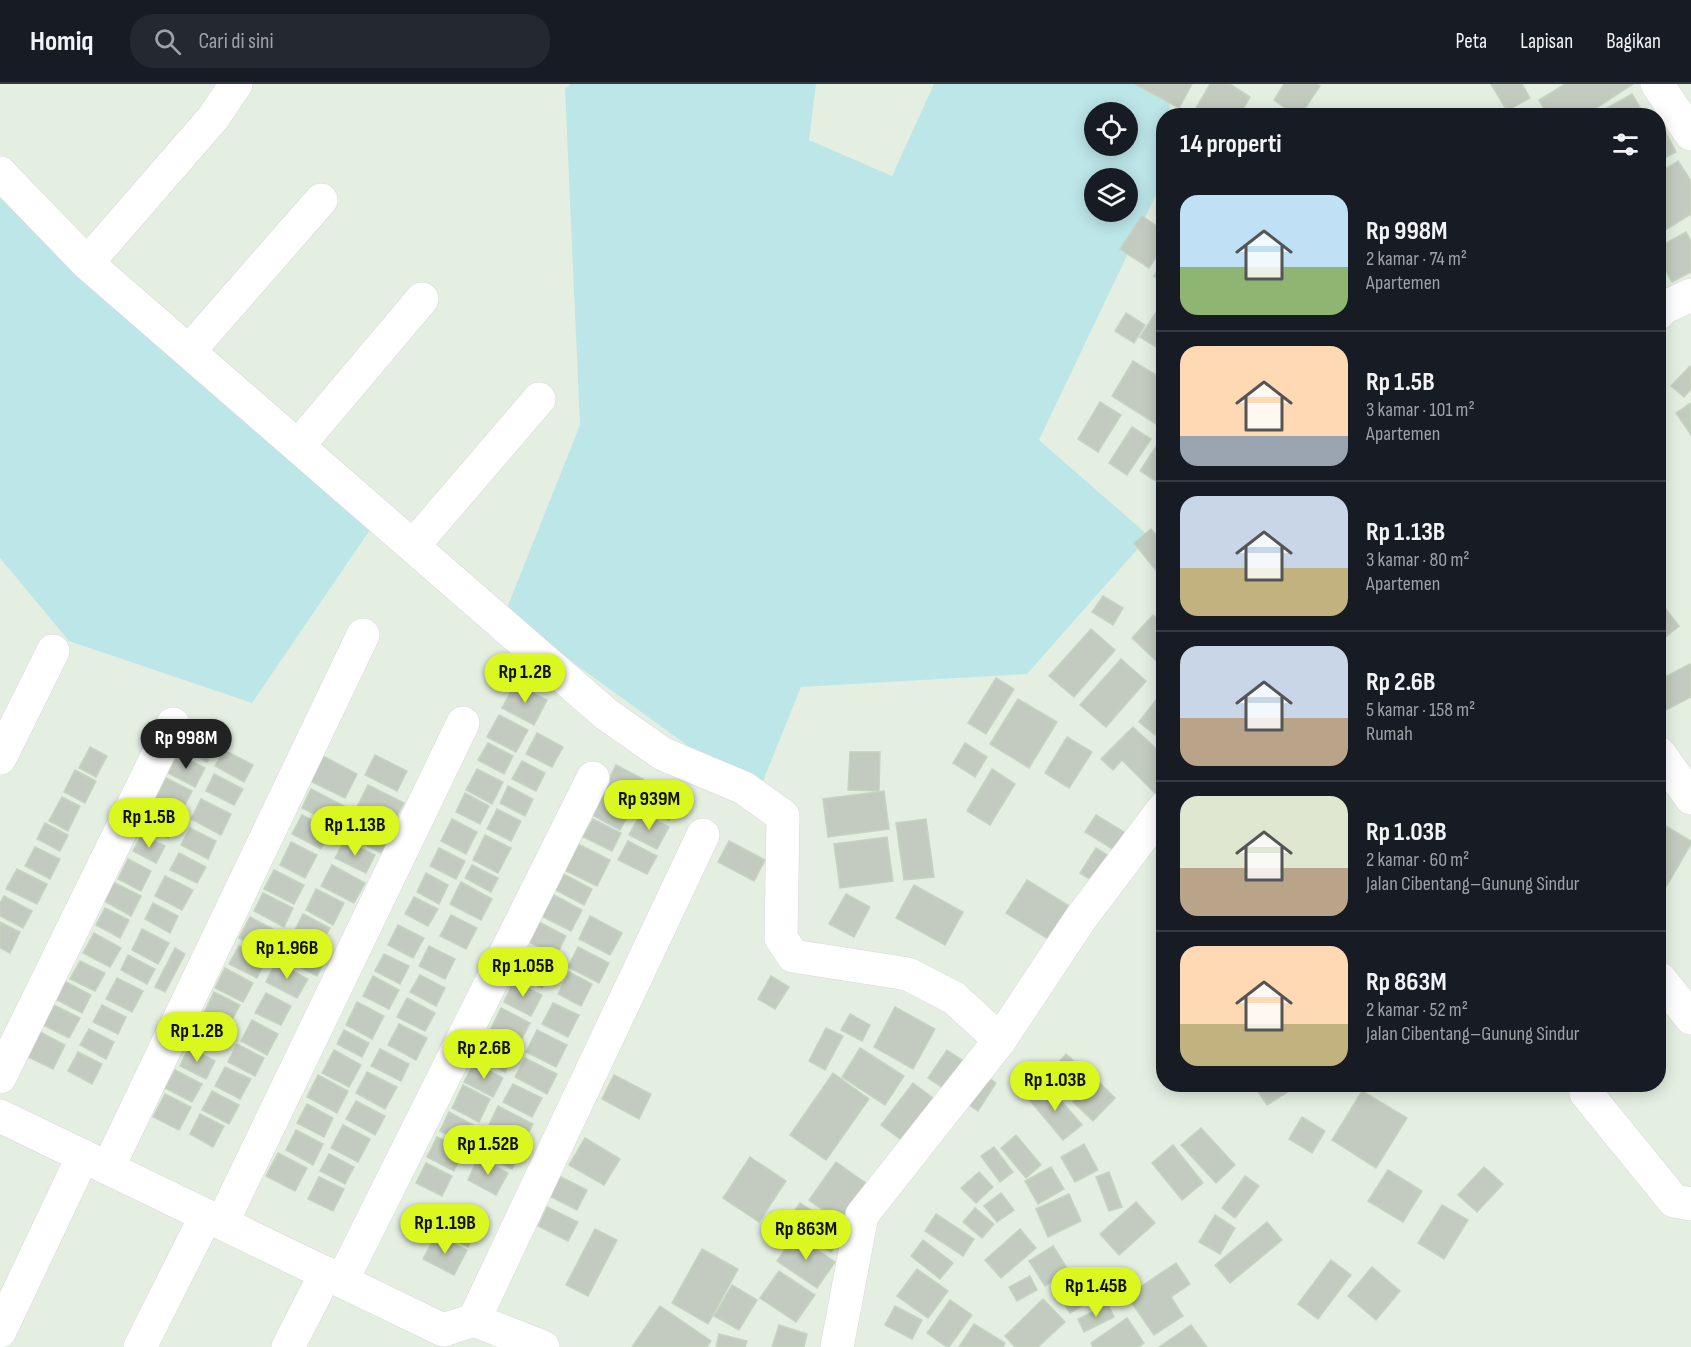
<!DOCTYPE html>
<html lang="id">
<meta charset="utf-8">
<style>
:root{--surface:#171b24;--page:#242831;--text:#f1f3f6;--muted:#9ea1a6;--line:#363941;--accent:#daf820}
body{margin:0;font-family:"Sofia Sans Condensed",sans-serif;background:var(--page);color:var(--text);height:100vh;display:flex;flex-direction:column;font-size:22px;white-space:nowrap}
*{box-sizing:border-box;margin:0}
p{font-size:20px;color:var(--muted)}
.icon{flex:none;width:33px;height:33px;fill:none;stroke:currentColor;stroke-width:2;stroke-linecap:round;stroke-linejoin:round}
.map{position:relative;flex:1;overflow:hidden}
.side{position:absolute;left:1156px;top:24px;width:510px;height:984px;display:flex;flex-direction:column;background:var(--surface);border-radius:24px;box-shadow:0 3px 15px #0003}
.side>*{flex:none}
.buttons{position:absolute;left:1084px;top:18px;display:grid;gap:12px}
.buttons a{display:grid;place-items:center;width:54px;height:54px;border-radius:50%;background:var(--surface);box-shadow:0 3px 15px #0003;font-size:30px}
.price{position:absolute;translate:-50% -51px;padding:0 14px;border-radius:21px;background:var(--accent);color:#111;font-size:20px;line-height:39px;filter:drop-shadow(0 2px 3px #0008)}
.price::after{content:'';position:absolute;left:50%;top:36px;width:18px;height:14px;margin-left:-9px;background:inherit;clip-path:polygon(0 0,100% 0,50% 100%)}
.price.on{background:#222;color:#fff}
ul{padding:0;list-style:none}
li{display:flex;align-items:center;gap:18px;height:150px;padding:0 24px}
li+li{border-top:2px solid var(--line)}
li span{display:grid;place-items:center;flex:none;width:168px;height:120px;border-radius:18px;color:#555}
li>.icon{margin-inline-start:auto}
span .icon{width:72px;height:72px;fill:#fffc;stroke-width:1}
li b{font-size:26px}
h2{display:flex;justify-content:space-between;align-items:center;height:72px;padding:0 24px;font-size:26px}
header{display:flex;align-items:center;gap:36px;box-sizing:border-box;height:84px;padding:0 30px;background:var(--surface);border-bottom:2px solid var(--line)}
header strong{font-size:28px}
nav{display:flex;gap:33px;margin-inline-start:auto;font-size:21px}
.search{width:420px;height:54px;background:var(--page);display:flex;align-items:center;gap:15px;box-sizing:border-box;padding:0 21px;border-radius:24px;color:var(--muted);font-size:22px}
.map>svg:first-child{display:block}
.green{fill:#bde6e9;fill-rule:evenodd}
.building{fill:#c3cabf;stroke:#c5d4c0;stroke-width:1.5}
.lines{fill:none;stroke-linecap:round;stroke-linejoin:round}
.minor-casing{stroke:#dbd5dd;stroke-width:34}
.minor{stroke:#fff;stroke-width:33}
</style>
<header>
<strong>Homiq</strong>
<div class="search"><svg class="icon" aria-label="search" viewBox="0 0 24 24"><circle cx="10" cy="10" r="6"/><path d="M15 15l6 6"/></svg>Cari di sini</div>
<nav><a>Peta</a><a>Lapisan</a><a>Bagikan</a></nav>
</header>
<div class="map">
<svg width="1691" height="1263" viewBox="0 0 1691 1263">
<rect width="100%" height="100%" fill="#e4efe2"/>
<g class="green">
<path d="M 571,0 L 816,0 L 809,56 L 892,92 L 934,0 L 1147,0 L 1169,11 L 1170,31 L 1164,32 L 1164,94 L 1039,356 L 1149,452 L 1027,590 L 801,603 L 757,712 L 505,529 L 580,341 L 565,5 ZM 1095,28 L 1128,28 L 1128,62 L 1095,62 ZM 1095,94 L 1128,94 L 1128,128 L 1095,128 Z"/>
<polygon points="0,100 376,437 252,619 69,557 0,474"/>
</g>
<g class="building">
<polygon points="1135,0 1192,0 1179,24"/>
<polygon points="1210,0 1230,0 1250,13 1239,32 1205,32 1195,26"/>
<polygon points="1284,0 1317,0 1320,2 1300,32 1297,32 1274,16"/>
<polygon points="1491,0 1522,0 1530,14 1507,27"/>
<polygon points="1565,0 1633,0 1584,32 1548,32 1539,16"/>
<polygon points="1632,10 1645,32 1602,32 1600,28"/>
<polygon points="1664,45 1676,68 1659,77 1659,47"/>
<polygon points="1678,77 1691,97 1691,130 1659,150 1659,89"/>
<polygon points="1142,132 1164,147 1164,161 1149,184 1120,165"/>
<polygon points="1686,148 1691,157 1691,188 1672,198 1659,175 1659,163"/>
<polygon points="1164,176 1164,199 1154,192"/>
<polygon points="1164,216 1164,268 1140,253"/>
<polygon points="1126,229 1145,241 1134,259 1115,247"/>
<polygon points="1133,277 1164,296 1164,327 1156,340 1112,312"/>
<polygon points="1690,282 1691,283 1691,305 1684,313 1671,302"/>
<polygon points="1100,318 1121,331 1098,368 1078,355"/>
<polygon points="1691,319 1691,351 1676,329"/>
<polygon points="1132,343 1151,355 1127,391 1109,379"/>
<polygon points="1157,361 1164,365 1164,402 1140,387"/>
<polygon points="1151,445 1164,460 1164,486 1159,490 1134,459"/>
<polygon points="1103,512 1123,524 1113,541 1092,528"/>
<polygon points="1659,516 1679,542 1659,558"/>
<polygon points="1153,531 1164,540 1163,583 1132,554"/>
<polygon points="1091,545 1115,566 1074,613 1049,592"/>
<polygon points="1121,575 1146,597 1106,643 1080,621"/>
<polygon points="1690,580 1691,582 1691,613 1664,627 1659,618 1659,596"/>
<polygon points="996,594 1014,605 986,650 968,639"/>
<polygon points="515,600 547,616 534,641 502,624"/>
<polygon points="1164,606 1164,639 1155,651 1139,638"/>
<polygon points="1018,615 1057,638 1029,684 990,660"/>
<polygon points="499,631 528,646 516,668 487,653"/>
<polygon points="1133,643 1164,672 1164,716 1163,717 1122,676 1113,686 1101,675"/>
<polygon points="191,645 217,659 207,678 181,664"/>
<polygon points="537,649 563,663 552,683 526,670"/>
<polygon points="1067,653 1092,668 1069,704 1045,689"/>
<polygon points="488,659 513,672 504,690 478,676"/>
<polygon points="965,659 987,673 975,693 953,679"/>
<polygon points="90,663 107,672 96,693 79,684"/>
<polygon points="224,666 253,681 244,698 215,682"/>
<polygon points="850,668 880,668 879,707 848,706"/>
<polygon points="178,670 205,684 195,703 168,689"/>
<polygon points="375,671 407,687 397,707 365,691"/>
<polygon points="323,672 357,690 345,714 310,697"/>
<polygon points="522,677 545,689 536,707 512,695"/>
<polygon points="616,681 643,695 632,717 605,703"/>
<polygon points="477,685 503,698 492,720 466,706"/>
<polygon points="992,685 1015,700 990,741 967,727"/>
<polygon points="75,686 96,697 85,719 64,708"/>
<polygon points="214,690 243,705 234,721 206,707"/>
<polygon points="166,694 192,707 180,730 154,717"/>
<polygon points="368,701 404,719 392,741 357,723"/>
<polygon points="652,701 680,715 669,736 642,722"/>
<polygon points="508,702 533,715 525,732 500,719"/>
<polygon points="311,705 344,722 334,740 302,724"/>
<polygon points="884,707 889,745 828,753 823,715"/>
<polygon points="465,709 489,722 480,740 456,728"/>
<polygon points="604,709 632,724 620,746 592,731"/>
<polygon points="62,713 80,722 68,747 49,737"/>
<polygon points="201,715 231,730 221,751 191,735"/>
<polygon points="154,723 178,735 168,754 144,742"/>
<polygon points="497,725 521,737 511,757 487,745"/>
<polygon points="355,729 392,748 381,769 344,750"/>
<polygon points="641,729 669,743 657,765 629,751"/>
<polygon points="302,731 331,746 321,765 292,750"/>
<polygon points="1096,731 1137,756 1127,774 1085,748"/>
<polygon points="452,735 477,748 466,770 441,757"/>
<polygon points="593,735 621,749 612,767 583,753"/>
<polygon points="926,735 934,793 904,796 896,739"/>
<polygon points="1659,738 1691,757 1691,760 1659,815"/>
<polygon points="45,739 68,751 60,767 37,755"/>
<polygon points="190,744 216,757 208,775 181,761"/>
<polygon points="142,751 165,762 156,779 133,767"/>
<polygon points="485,751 511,764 498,789 473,776"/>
<polygon points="887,753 893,797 840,804 834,760"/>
<polygon points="345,756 375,771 366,789 335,774"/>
<polygon points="570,756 610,776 597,802 556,782"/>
<polygon points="628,757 657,772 647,790 618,776"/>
<polygon points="729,757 765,776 754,797 718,778"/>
<polygon points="291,758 317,771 305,794 280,781"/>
<polygon points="35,763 60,775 50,795 25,782"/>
<polygon points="439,764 465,777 456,795 430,782"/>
<polygon points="1096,764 1133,787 1117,812 1080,789"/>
<polygon points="179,769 206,783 197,799 170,786"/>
<polygon points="128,775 151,787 141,807 118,795"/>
<polygon points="332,781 365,799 354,819 321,802"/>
<polygon points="472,781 498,794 491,808 465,794"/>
<polygon points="17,785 47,800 37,820 6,805"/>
<polygon points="274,786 304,801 294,820 264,805"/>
<polygon points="558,787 592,805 584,821 550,803"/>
<polygon points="426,789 448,801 439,820 417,808"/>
<polygon points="165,792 193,806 182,826 155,812"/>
<polygon points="1027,796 1079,828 1058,861 1006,829"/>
<polygon points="111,797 141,812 131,832 102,816"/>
<polygon points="461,798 492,815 481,836 450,820"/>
<polygon points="914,801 963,828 945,861 896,834"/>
<polygon points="316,805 344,819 333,841 306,826"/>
<polygon points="263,809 293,824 284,843 254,827"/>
<polygon points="552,810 582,826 571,847 541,832"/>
<polygon points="846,810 870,823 854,853 829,840"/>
<polygon points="4,812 32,827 23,844 0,832 0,819"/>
<polygon points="414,813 438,825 428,842 405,830"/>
<polygon points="153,819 178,832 170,849 145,835"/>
<polygon points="105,824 129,836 120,854 96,841"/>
<polygon points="303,830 330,844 319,863 293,850"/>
<polygon points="451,831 477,844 466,865 440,852"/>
<polygon points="590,832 622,849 610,871 579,855"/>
<polygon points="250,833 279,848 268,869 239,854"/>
<polygon points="0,838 20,848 10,869 0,864"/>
<polygon points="539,838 566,852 556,872 529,858"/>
<polygon points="398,841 424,854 413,874 388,861"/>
<polygon points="142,845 169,859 158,880 132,866"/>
<polygon points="94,849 121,864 110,883 83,869"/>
<polygon points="289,855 326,874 317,892 280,873"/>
<polygon points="239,862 266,876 257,894 229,880"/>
<polygon points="429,862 455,875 445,895 419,882"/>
<polygon points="578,863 609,879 599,899 568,883"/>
<polygon points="175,864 185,870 165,908 155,903"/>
<polygon points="527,866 554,880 542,904 515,890"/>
<polygon points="384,870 409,882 400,900 375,887"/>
<polygon points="128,871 155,885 147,900 121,886"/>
<polygon points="80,877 105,889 95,907 70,895"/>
<polygon points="276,878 308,895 297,914 266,898"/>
<polygon points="225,884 253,899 243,918 215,904"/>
<polygon points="569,888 592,900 581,922 558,910"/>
<polygon points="420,891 445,904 436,922 410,908"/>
<polygon points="373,892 399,906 389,925 363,912"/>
<polygon points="771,892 789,903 775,925 758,915"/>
<polygon points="117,894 143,907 132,928 106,915"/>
<polygon points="64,897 91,911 82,929 55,915"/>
<polygon points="514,897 542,911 531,932 504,918"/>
<polygon points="214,908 240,921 228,943 204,929"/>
<polygon points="266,909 291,922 281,941 255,929"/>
<polygon points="407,914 435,929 425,947 397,933"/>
<polygon points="357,918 384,932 372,955 346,941"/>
<polygon points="553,919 579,931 568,953 542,940"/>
<polygon points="54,921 80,934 69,954 43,941"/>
<polygon points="102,921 126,933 118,950 93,938"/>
<polygon points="895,923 935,945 913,985 874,963"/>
<polygon points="501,924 530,939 517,964 489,949"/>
<polygon points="850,930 870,941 862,957 841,946"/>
<polygon points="252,936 278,950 267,971 241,957"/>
<polygon points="199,937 225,951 217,966 191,953"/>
<polygon points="399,940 427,954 416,976 388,961"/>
<polygon points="826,944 843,952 825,986 809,977"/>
<polygon points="89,945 114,958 106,975 80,961"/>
<polygon points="344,946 369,959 362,973 337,960"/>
<polygon points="537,946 567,961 556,983 526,968"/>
<polygon points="40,948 65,961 53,985 28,973"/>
<polygon points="488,953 516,967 505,988 478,973"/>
<polygon points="237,960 264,974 255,992 228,978"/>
<polygon points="189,963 215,977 206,995 180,982"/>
<polygon points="860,964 904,992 885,1021 842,993"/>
<polygon points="380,965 409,980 401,997 371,982"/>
<polygon points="334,966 361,981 349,1003 322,989"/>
<polygon points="947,966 996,999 978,1027 928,994"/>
<polygon points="78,968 102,980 92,1000 68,987"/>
<polygon points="1066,970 1089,990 1070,1012 1047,992"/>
<polygon points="525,974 557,990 547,1010 515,993"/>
<polygon points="474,979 503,994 493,1013 464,998"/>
<polygon points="225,983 251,995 240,1015 215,1002"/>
<polygon points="175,986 202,1000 192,1018 165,1004"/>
<polygon points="367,988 397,1003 385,1025 356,1009"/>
<polygon points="833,989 869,1015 826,1076 790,1051"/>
<polygon points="318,991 348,1007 337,1029 307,1013"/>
<polygon points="614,991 651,1010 639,1035 602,1015"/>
<polygon points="1095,994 1115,1014 1093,1037 1073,1018"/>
<polygon points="913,999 953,1029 921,1070 881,1041"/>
<polygon points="1046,999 1082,1041 1063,1056 1028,1014"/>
<polygon points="513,1000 542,1014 532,1033 503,1018"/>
<polygon points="1253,1000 1292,1000 1294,1004 1267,1021"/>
<polygon points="463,1001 490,1015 479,1038 452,1024"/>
<polygon points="212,1007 239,1021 229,1040 202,1026"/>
<polygon points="1362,1007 1407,1034 1376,1084 1332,1056"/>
<polygon points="165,1010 191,1023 179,1046 153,1033"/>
<polygon points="356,1017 385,1032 375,1051 346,1035"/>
<polygon points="307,1020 333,1034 324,1053 297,1039"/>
<polygon points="498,1022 533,1040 521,1063 487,1045"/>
<polygon points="449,1028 477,1043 467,1061 440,1047"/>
<polygon points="200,1030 224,1042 213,1063 190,1050"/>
<polygon points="1302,1033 1325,1047 1312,1069 1289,1055"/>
<polygon points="343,1041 370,1055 358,1078 331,1064"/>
<polygon points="1201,1044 1235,1081 1216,1099 1181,1061"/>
<polygon points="296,1046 323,1060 313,1081 286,1066"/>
<polygon points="487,1050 521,1068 512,1085 478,1067"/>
<polygon points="1016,1051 1041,1081 1026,1094 1001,1064"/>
<polygon points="437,1053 464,1066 454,1087 427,1073"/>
<polygon points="585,1054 620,1075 604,1101 569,1081"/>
<polygon points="1084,1060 1098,1086 1075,1098 1061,1073"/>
<polygon points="1173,1061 1203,1099 1182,1116 1152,1079"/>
<polygon points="994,1063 1013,1088 1000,1098 981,1072"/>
<polygon points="278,1069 307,1084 295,1107 266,1092"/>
<polygon points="329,1070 354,1083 345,1100 320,1087"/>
<polygon points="750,1073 786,1097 759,1138 723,1114"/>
<polygon points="478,1074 508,1089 496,1111 468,1096"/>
<polygon points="836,1078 867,1100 840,1138 809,1116"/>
<polygon points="426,1079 452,1092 442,1112 416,1099"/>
<polygon points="1051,1083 1064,1105 1038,1120 1025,1097"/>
<polygon points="1484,1083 1503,1100 1477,1128 1458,1111"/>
<polygon points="1388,1086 1422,1107 1403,1138 1368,1117"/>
<polygon points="979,1088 993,1103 976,1119 961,1104"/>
<polygon points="1109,1088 1122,1123 1109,1127 1096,1093"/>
<polygon points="559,1092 587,1106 577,1126 549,1112"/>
<polygon points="1245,1092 1259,1102 1235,1134 1222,1124"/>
<polygon points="319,1093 344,1105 333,1127 308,1115"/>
<polygon points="1001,1109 1014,1126 997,1138 984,1122"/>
<polygon points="1069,1110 1081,1137 1048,1153 1036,1125"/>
<polygon points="1136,1118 1155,1139 1119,1171 1100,1150"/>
<polygon points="800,1119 844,1148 831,1168 786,1139"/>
<polygon points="1442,1121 1468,1136 1444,1175 1418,1159"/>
<polygon points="547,1123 578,1138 568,1157 538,1142"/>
<polygon points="975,1124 994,1140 982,1154 963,1138"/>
<polygon points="447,1125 479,1141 468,1163 436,1146"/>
<polygon points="936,1130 974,1155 963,1172 925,1147"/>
<polygon points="1215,1131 1235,1144 1220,1170 1199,1158"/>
<polygon points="1267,1138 1282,1156 1230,1199 1215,1181"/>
<polygon points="595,1145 617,1156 588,1212 566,1201"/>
<polygon points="1020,1145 1036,1164 1001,1194 985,1176"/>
<polygon points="436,1151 467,1166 454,1191 423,1175"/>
<polygon points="795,1151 835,1178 817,1204 777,1177"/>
<polygon points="923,1156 953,1179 940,1195 911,1172"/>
<polygon points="1053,1162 1069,1187 1045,1202 1029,1177"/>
<polygon points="702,1165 738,1185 708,1240 672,1219"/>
<polygon points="1331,1176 1351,1191 1318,1235 1298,1220"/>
<polygon points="1176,1179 1190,1200 1171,1213 1183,1232 1154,1251 1127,1212"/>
<polygon points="1372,1183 1400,1207 1376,1236 1348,1212"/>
<polygon points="917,1185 948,1207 928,1234 897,1212"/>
<polygon points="779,1187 815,1211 796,1238 760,1214"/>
<polygon points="1030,1192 1037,1206 1017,1217 1009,1203"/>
<polygon points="1080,1192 1094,1215 1070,1229 1056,1206"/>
<polygon points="732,1201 757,1216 739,1246 714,1232"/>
<polygon points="1043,1215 1065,1238 1038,1263 1015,1263 1005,1252"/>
<polygon points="950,1216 972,1231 949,1263 947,1263 927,1249"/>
<polygon points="1108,1220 1114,1233 1084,1248 1078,1235"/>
<polygon points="660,1222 711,1257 707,1263 632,1263"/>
<polygon points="895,1222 922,1236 912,1255 885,1241"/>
<polygon points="1127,1234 1144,1259 1139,1263 1093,1263 1091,1259"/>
<polygon points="974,1240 1005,1259 1003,1263 959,1263"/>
<polygon points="779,1241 807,1250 804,1263 772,1263"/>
<polygon points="1191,1241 1207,1263 1159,1263"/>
<polygon points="719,1250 747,1257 745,1263 716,1263"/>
</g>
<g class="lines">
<g class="minor-casing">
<g id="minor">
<polyline points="1657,0 1691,50"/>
<polyline points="0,89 87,179 606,630 663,670 744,704 783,732 781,854 793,872 908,890 954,914 1000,956"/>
<polyline points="87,179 213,34 236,0"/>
<polyline points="1659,229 1663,224 1691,211"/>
<polyline points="189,267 321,116"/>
<polyline points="298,362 422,215"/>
<polyline points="413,462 539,315"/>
<polyline points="1659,669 1691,714"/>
<polyline points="0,674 53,567"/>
<polyline points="1660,895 1691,934"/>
<polyline points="0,993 173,640"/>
<polyline points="1586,1009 1674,1117 1691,1120"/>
<polyline points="0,1032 443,1246 474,1236 543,1263"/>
<polyline points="108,1084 363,551"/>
<polyline points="222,1139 463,639"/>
<polyline points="342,1197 593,694"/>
<polyline points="474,1236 703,751"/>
<polyline points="0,1247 83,1072"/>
<polyline points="140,1263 206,1132"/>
<polyline points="288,1263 326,1189"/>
<polyline points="837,1263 862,1131 1000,956 1081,834 1164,724"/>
</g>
</g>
<use href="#minor" class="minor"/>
</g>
</svg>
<div class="buttons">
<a><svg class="icon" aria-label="locate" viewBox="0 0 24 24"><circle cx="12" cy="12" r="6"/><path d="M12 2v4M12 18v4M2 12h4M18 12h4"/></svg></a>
<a><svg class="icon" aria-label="layers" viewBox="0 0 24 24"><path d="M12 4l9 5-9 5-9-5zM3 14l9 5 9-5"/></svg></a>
</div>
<b class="price" style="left:525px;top:620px">Rp 1.2B</b>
<b class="price on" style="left:186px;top:686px">Rp 998M</b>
<b class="price" style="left:649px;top:747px">Rp 939M</b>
<b class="price" style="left:149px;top:765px">Rp 1.5B</b>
<b class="price" style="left:355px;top:773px">Rp 1.13B</b>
<b class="price" style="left:287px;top:896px">Rp 1.96B</b>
<b class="price" style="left:523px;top:914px">Rp 1.05B</b>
<b class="price" style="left:197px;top:979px">Rp 1.2B</b>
<b class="price" style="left:484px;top:996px">Rp 2.6B</b>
<b class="price" style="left:1055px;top:1028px">Rp 1.03B</b>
<b class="price" style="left:488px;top:1092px">Rp 1.52B</b>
<b class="price" style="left:445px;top:1171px">Rp 1.19B</b>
<b class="price" style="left:806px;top:1177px">Rp 863M</b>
<b class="price" style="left:1096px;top:1234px">Rp 1.45B</b>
<section class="side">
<h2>14 properti<svg class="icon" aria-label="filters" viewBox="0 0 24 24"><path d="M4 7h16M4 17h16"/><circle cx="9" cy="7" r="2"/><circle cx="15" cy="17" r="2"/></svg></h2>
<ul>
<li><span style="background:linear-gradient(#bfe0f5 60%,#8fb573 0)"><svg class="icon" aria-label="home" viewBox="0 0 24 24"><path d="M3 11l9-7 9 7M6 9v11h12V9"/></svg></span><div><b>Rp 998M</b><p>2 kamar · 74 m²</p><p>Apartemen</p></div></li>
<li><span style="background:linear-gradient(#ffd9b3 75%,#9aa5b1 0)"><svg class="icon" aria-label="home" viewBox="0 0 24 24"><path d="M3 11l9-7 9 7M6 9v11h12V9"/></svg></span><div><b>Rp 1.5B</b><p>3 kamar · 101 m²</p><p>Apartemen</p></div></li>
<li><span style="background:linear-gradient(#c9d6e8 60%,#c2b280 0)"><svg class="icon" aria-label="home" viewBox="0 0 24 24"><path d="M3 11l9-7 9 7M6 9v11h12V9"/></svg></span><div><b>Rp 1.13B</b><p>3 kamar · 80 m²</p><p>Apartemen</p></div></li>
<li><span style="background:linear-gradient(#c9d6e8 60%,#b9a48a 0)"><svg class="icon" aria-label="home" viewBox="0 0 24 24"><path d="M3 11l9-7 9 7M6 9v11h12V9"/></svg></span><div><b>Rp 2.6B</b><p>5 kamar · 158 m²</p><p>Rumah</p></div></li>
<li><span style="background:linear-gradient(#dfe7d0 60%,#b9a48a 0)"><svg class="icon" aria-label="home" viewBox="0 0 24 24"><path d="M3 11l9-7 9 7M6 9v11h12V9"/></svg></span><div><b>Rp 1.03B</b><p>2 kamar · 60 m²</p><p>Jalan Cibentang–Gunung Sindur</p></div></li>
<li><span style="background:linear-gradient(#ffd9b3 65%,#c2b280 0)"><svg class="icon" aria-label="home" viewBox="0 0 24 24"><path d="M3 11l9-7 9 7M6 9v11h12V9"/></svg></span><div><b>Rp 863M</b><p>2 kamar · 52 m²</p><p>Jalan Cibentang–Gunung Sindur</p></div></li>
</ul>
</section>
</div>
